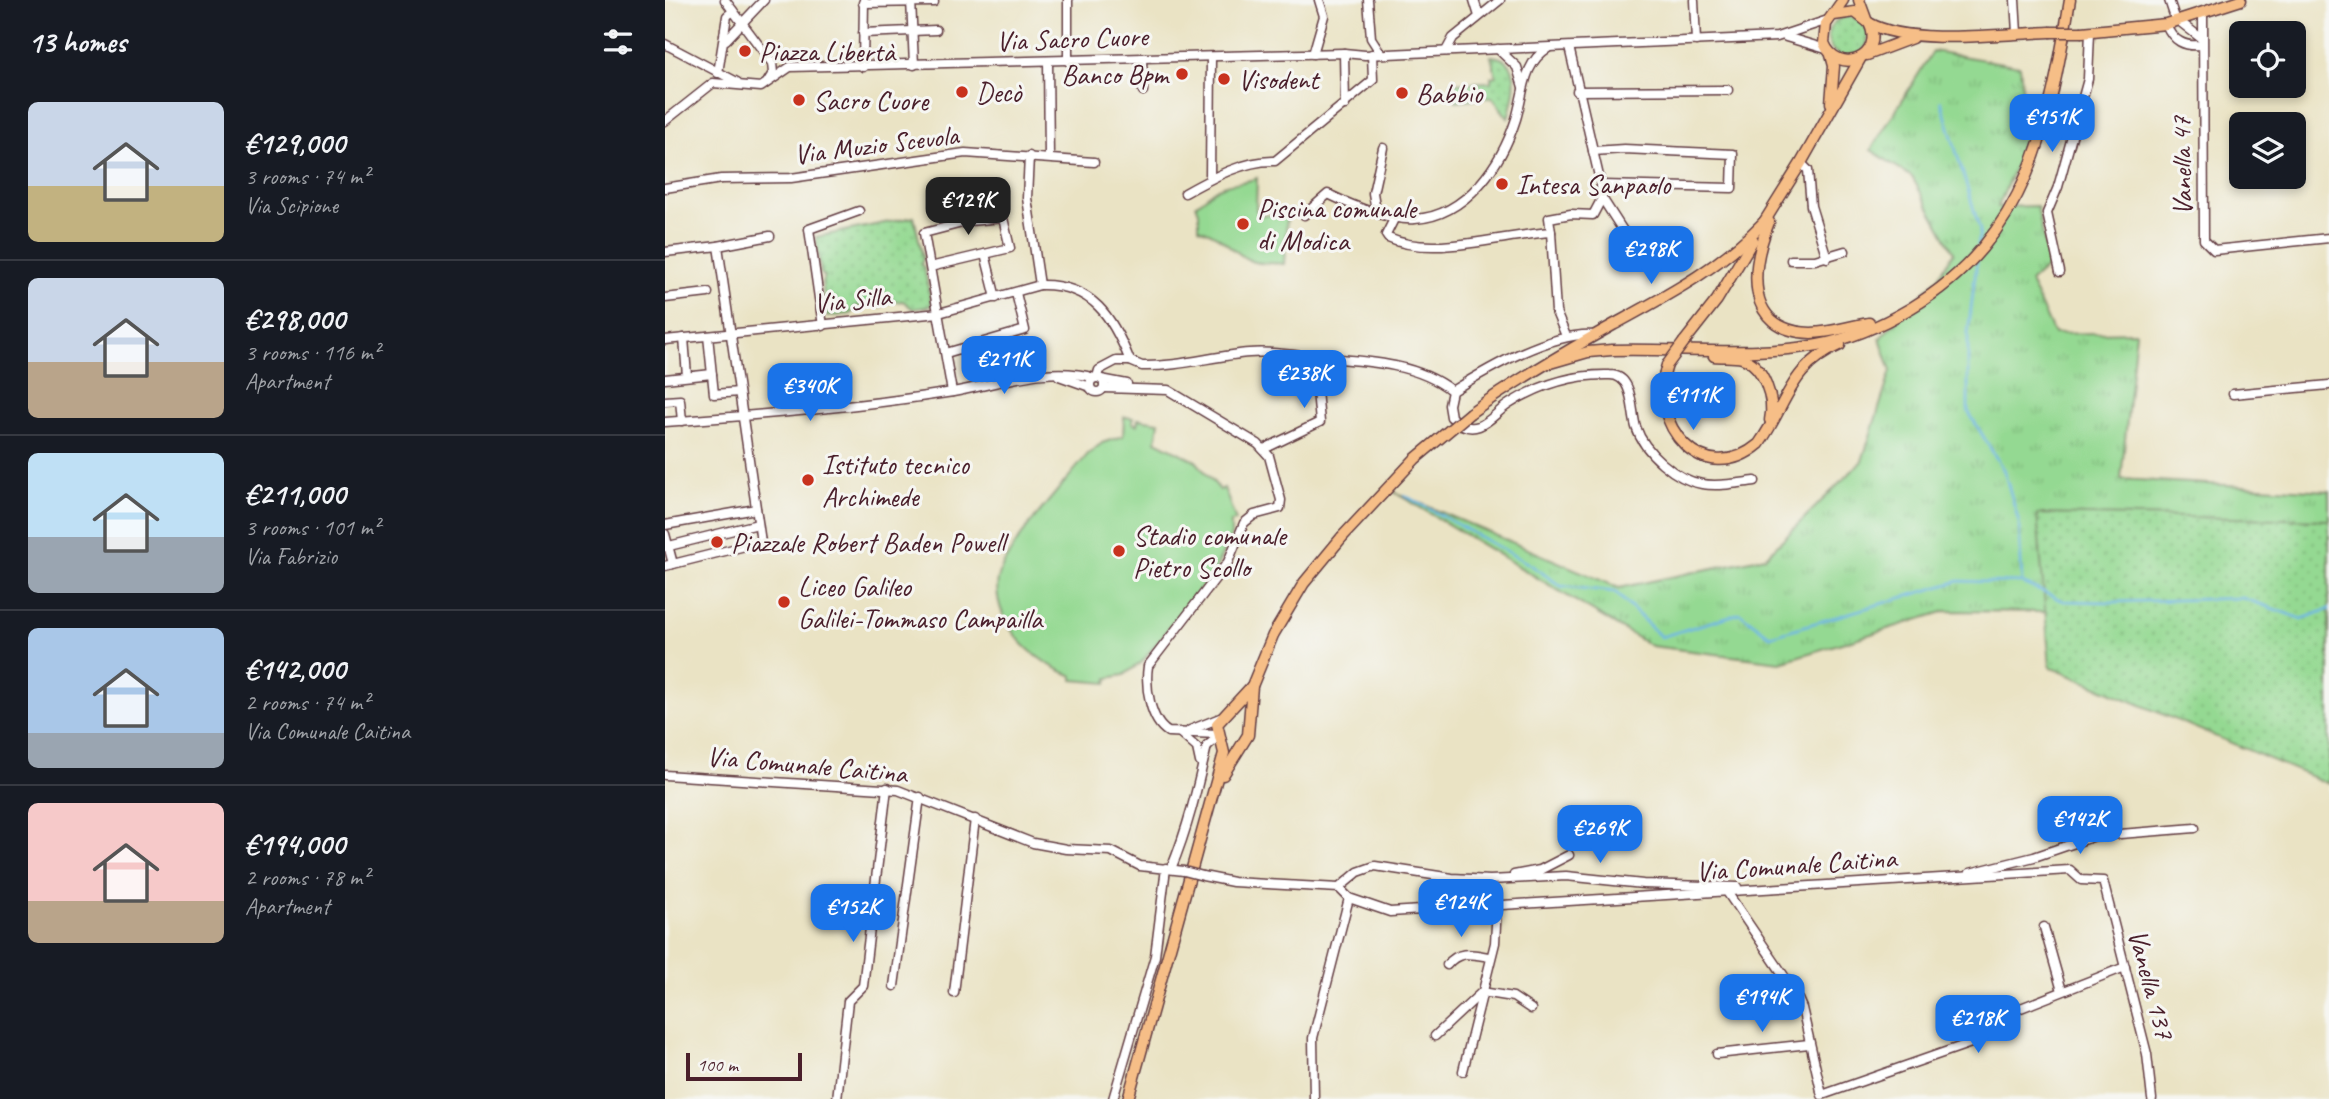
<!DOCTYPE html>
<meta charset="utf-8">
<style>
:root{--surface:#171b24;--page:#242831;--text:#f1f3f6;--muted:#9ea1a6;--line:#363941;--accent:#1a73e8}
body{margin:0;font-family:Caveat,sans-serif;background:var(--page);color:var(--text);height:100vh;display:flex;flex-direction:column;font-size:26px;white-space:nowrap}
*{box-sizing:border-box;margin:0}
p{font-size:23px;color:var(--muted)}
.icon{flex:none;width:38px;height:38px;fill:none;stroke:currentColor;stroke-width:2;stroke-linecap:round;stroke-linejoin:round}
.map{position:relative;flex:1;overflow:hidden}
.sheet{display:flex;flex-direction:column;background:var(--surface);width:665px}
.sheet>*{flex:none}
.buttons{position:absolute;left:1564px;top:21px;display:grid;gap:14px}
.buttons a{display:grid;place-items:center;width:77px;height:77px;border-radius:10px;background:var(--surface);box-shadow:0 4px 10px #0003;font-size:35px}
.scale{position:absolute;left:21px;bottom:18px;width:116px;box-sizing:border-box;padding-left:7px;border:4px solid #4a1f2b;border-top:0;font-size:19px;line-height:24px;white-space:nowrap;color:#4a1f2b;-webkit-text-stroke:5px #f6f6f2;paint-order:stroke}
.price{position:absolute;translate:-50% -60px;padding:0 16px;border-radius:14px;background:var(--accent);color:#fff;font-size:23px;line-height:46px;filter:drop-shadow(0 2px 4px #0008)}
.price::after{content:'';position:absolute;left:50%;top:42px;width:21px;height:16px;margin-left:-10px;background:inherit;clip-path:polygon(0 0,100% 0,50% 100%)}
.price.current{background:#222;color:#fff}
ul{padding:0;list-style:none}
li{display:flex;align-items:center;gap:21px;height:175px;padding:0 28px}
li+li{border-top:2px solid var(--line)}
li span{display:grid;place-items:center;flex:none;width:196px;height:140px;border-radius:10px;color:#555}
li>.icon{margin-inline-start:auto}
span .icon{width:84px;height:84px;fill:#fffc;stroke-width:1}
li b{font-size:30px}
h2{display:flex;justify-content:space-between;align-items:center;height:84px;padding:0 28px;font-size:30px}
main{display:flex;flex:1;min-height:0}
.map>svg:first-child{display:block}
.grass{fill:url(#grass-tufts);stroke:#6f7c5e;stroke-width:2}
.park{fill:url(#park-dots);stroke:#6f7c5e;stroke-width:2}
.pitch{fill:#94d992;stroke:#6f7c5e;stroke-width:2}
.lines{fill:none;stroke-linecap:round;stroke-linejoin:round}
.stream{stroke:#6fb6e6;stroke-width:2.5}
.minor-casing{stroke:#623c42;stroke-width:11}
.major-casing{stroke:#623c42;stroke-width:13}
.minor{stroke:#fff;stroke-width:8}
.major{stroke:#f6be87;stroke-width:10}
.minor-bridge-casing{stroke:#623c42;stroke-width:11;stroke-linecap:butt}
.major-bridge-casing{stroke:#623c42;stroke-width:13;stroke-linecap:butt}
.minor-bridge{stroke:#fff;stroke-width:8}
.major-bridge{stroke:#f6be87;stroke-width:10}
.poi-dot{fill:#c8321e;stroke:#f6f6f2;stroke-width:2.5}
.labels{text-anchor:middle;stroke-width:6;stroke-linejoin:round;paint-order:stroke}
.street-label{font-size:28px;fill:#4a1f2b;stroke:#f6f6f2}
.poi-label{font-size:28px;fill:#4a1f2b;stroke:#f6f6f2;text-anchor:start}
</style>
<main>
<section class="sheet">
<h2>13 homes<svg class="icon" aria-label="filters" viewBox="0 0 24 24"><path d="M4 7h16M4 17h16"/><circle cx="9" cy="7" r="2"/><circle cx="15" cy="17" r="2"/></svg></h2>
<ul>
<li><span style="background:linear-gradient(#c9d6e8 60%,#c2b280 0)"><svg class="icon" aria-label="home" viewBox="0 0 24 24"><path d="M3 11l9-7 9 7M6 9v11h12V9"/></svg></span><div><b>€129,000</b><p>3 rooms · 74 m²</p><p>Via Scipione</p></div></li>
<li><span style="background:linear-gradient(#c9d6e8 60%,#b9a48a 0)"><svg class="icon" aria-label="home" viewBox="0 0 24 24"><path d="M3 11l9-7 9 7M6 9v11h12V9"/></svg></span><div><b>€298,000</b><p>3 rooms · 116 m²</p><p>Apartment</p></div></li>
<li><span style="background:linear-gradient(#bfe0f5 60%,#9aa5b1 0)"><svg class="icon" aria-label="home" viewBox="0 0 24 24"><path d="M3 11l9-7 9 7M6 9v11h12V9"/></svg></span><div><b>€211,000</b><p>3 rooms · 101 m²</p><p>Via Fabrizio</p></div></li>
<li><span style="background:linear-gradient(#a9c7e8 75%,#9aa5b1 0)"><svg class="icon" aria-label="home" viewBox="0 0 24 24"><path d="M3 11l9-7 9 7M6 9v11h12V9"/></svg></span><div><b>€142,000</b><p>2 rooms · 74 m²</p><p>Via Comunale Caitina</p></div></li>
<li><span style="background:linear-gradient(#f6c9c9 70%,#b9a48a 0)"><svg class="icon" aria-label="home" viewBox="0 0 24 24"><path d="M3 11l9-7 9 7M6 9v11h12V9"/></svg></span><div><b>€194,000</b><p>2 rooms · 78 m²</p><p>Apartment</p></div></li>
</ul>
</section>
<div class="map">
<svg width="1664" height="1099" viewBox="0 0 1664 1099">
<defs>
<pattern id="grass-tufts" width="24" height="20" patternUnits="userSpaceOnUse" patternTransform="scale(1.75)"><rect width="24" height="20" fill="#94d992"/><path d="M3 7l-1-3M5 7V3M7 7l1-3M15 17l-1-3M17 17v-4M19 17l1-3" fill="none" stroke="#81ba7e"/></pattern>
<pattern id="park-dots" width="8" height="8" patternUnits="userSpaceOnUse" patternTransform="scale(1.75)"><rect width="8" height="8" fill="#94d992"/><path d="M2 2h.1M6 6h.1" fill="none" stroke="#81ba7e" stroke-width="1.8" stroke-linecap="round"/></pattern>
</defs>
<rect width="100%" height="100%" fill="#f6f6f2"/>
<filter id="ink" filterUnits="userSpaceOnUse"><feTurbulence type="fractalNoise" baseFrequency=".0143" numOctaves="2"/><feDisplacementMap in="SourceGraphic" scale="14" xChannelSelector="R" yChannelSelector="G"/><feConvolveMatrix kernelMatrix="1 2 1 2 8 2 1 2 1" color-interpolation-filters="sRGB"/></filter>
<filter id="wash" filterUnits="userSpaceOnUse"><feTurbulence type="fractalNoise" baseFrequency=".00686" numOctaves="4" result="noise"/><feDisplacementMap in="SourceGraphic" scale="28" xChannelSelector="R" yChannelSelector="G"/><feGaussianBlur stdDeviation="1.57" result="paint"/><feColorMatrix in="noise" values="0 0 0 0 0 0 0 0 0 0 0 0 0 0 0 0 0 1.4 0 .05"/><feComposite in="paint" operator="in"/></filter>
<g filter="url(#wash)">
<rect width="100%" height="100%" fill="#eae3c4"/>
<polygon class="grass" points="1268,51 1355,66 1362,138 1333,207 1372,206 1384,265 1365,282 1389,334 1471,332 1456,479 1664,491 1664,639 1574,614 1281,611 1115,662 986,646 729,492 954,588 1100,557 1197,461 1226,371 1215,338 1273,278 1289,252 1247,177 1206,150"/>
<g class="park">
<circle cx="1183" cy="37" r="20"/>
<path d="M 826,56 C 860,58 849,97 843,118 L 827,97 L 791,101 L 787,83 L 826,82 L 826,77 L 831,76 Z"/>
<polygon points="249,217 258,258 256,265 259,267 267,306 248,309 238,301 217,303 216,307 207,305 190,307 186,314 162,317 157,282 160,276 156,274 151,237"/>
<polygon points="1372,514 1664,520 1664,784 1385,667"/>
</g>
<g class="pitch">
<path d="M 592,178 L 591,210 L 595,215 L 622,215 L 619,264 C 608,262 595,265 586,261 C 563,249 561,237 534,228 L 534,212 L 531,204 C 540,200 541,196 548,191 C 562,181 578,184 592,178 Z"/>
<path d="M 459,417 L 468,418 L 467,423 L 472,425 L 473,419 L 494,422 L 491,441 L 531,461 L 555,490 L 559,488 L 571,521 L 566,522 L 566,536 L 551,568 L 477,662 L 459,675 L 443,678 L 442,683 L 408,680 L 408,676 C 382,666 361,652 345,628 C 335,612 328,590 335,572 C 346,541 400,483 422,455 L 437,443 L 458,436 Z"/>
</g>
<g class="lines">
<g class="stream">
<polyline points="1276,101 1315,230 1313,246"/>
<polyline points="1312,260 1303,333 1303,411 1339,471 1354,522 1357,583"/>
<polyline points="739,495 866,565 896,586 950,592 996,637 1075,613 1105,636 1294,581 1357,583 1398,601 1448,602 1578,598 1637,619 1664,609"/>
</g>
</g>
</g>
<g filter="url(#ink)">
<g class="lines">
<g class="minor-casing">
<g id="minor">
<polyline points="60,0 107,63 108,73 103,81"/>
<polyline points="246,0 249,65"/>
<polyline points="403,0 403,61"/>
<polyline points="703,0 706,38 715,52"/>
<polyline points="809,0 814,16"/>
<polyline points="1029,0 1031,41"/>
<polyline points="1350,0 1352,33"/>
<polyline points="1504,0 1511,21"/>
<polyline points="198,3 269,2"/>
<polyline points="1538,13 1539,240 1549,250 1664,238"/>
<polyline points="1514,21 1537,39"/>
<path d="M 1501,24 C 1508,41 1519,47 1537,45"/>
<polyline points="198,33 271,30"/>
<polyline points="1121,37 1161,49"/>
<polyline points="61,40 99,0"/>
<polyline points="0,44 72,82"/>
<polyline points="833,49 852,67 858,87"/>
<polyline points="781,51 788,38 835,0"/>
<polyline points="679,53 680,105"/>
<polyline points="648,54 659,16 654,0"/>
<polyline points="477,58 478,91"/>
<polyline points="383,61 384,158"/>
<polyline points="198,67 199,0"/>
<polyline points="53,73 62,16 68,11"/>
<polyline points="912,91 1063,90"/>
<polyline points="0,121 48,83 96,87 125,67 679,53 700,55 1112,37 1163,20"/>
<polyline points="928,151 959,149 1068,154 1067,188 936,185"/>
<polyline points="364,156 362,198 375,285"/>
<polyline points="1136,163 1143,170 1146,206 1162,258"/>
<polyline points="545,179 546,57"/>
<polyline points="0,188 56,179 126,178 300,153 429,162"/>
<path d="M 520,193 C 547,178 579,160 610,161 L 708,80 L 707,54"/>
<polyline points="937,198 964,240 973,243"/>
<polyline points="711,211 708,193 718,148"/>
<path d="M 639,215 L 663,194 C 688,206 723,221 750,219 C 802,216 837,163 851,119 C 859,93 858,63 883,48"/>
<path d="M 730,217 L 721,235 L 723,238 C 767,258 838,235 886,232 L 884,218 L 906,214 L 928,215 L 937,198 L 936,185 L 904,47"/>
<polyline points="886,232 891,312 901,336"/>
<polyline points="0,252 53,246 105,236"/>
<polyline points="320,254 331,298"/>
<polyline points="1126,260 1150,260 1180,251"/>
<polyline points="265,267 345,248 338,218 305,221 259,233 287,392"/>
<polyline points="1395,272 1382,213 1393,187 1423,79 1425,32"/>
<polyline points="0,298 43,293"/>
<polyline points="158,326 144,229 194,211"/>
<path d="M 931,335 C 887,331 824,368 787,391 L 784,405 L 786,417 C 794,425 803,430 814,426 C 825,422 834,410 844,404 C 874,385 909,374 945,375 C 969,375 966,411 971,427 C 979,452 1011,480 1037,484 C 1054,487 1073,483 1090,481"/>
<polyline points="43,336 49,394 74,392"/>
<polyline points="19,338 22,376"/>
<path d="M 0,340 L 274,313 L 375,285 C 428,284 448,318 465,361 L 477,366 C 513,367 548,356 584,353 C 603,351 619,354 637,356 C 686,361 747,359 787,391"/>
<polyline points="281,353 360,330 351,293"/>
<polyline points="394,376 425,387"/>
<polyline points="432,377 434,370 451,361 465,361"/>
<circle cx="432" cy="385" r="7"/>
<polyline points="0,379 47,374"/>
<polyline points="436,379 462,384"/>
<path d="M 439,388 L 503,390 L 593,444 L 604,456 L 616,500 L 615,508 L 589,515 L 579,523 L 563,562 L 483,666 C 480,686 485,721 503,732 L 553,734"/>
<polyline points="1568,394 1664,385"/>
<polyline points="0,401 15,400 17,421"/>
<path d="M 0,422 C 96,415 193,407 288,392 C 334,384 383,364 430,378"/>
<polyline points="599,449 655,422 652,391 655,357"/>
<polyline points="0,525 91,509"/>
<polyline points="0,534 8,564"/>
<polyline points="0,547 93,524"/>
<polyline points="0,566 96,542 53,246"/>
<polyline points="525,730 555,718"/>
<polyline points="514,732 532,748 535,762"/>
<polyline points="0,775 233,790 368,843 401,849 446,851 475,866 519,871"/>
<path d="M 506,869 C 523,828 532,789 542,746 L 554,736"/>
<polyline points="1305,873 1369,857 1430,836 1530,828"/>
<polyline points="849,875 875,870 904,855"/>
<polyline points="538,876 568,882 674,888 684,898 725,912 1405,870 1416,880 1438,881 1482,1054 1487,1099"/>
<polyline points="674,888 693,872 710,866 787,878 825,880 901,876 978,884 1072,887"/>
<polyline points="1062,892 1130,992 1137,1008 1157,1095"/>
<polyline points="1379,927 1397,991"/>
<path d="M 782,965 C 794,950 806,954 824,957"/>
<polyline points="229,986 255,797"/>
<polyline points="289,993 310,819"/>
<polyline points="770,1036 817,992 848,997 866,1009"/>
<polyline points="1052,1054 1144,1044"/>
<polyline points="798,1071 830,943 832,906"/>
<polyline points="1156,1092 1160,1094 1306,1043 1320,1022 1460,967"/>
<polyline points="172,1099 183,1001 198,986 222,788"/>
<polyline points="448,1099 490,956 501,868"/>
<polyline points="649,1099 648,1038 684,898"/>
</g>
</g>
<g class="major-casing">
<g id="major">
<polyline points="1194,0 1201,19"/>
<path d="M 1169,15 L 1190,12 L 1204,23 C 1221,57 1173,77 1159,43 L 1161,24 L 1178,0"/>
<path d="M 1204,23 C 1245,46 1337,34 1385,32"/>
<polyline points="1417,32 1501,24 1576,0"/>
<polyline points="1202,55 1247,38"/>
<polyline points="1166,103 1169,66 1166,55"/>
<path d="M 1104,222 C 1086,267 1078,331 1146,333 C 1167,333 1184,326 1204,323"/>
<polyline points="1096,227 1136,163 1195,59"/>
<polyline points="1019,342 1052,300 1088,240"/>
<path d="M 1049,356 C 1058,357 1069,356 1077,358 C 1099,365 1110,400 1105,420"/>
<path d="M 885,363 L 923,352 L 947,350 C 1014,348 1086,357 1153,345 C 1185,339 1219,324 1246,308 C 1364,237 1384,125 1405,0"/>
<path d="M 1002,365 C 982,424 1038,491 1094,444 C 1123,403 1124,367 1175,345"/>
<path d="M 805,413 C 850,381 900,352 948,325 C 1003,295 1055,268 1099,222"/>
<polyline points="558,775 583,735 587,686 608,635 639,583 677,537"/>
<polyline points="463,1099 559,753 552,724 587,686"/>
</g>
</g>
<use href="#minor" class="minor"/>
<use href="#major" class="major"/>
<g class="minor-bridge-casing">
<polyline id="minor-bridge" points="519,871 538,876"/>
</g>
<g class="major-bridge-casing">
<g id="major-bridge">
<polyline points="1385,32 1417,32"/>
<polyline points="1002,365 1019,342"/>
<polyline points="677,537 750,459 805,413"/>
</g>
</g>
<use href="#minor-bridge" class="minor-bridge"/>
<use href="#major-bridge" class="major-bridge"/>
</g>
</g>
<g class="poi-dot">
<circle cx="80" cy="51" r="7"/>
<circle cx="517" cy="74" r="7"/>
<circle cx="559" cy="79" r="7"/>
<circle cx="297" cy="92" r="7"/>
<circle cx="737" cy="93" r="7"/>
<circle cx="134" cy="100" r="7"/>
<circle cx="837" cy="184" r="7"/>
<circle cx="578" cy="224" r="7"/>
<circle cx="143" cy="480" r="7"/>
<circle cx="52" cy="542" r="7"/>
<circle cx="454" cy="551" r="7"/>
<circle cx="119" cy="602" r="7"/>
</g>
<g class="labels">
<g class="street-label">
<text transform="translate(407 38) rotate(-2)" y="10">Via Sacro Cuore</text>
<text transform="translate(211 144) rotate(-7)" y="10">Via Muzio Scevola</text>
<text transform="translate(1516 166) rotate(-91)" y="10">Vanella 47</text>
<text transform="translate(187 299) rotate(-6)" y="10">Via Silla</text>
<text transform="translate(142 764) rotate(5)" y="10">Via Comunale Caitina</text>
<text transform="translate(1131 864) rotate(-4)" y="10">Via Comunale Caitina</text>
<text transform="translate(1487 984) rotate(75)" y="10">Vanella 137</text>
</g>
<g class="poi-label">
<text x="94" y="61">Piazza Libertà</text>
<text x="503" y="84" text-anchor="end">Banco Bpm</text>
<text x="573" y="89">Visodent</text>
<text x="311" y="102">Decò</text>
<text x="751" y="103">Babbio</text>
<text x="148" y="110">Sacro Cuore</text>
<text x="851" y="194">Intesa Sanpaolo</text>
<text x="592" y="218">Piscina comunale<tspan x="592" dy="32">di Modica</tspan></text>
<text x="157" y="474">Istituto tecnico<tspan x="157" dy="32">Archimede</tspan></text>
<text x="468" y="545">Stadio comunale<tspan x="468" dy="32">Pietro Scollo</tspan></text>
<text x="66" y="552">Piazzale Robert Baden Powell</text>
<text x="133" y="596">Liceo Galileo<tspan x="133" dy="32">Galilei-Tommaso Campailla</tspan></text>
</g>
</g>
</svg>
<div class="buttons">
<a><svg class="icon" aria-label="locate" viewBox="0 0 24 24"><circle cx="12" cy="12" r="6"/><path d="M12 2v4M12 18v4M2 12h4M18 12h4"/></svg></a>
<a><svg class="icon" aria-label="layers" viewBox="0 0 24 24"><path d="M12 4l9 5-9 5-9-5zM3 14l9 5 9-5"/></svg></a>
</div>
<div class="scale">100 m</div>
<b class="price" style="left:1387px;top:154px">€151K</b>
<b class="price current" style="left:303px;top:237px">€129K</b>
<b class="price" style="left:986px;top:286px">€298K</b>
<b class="price" style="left:339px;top:396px">€211K</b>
<b class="price" style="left:639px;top:410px">€238K</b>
<b class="price" style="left:145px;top:423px">€340K</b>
<b class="price" style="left:1028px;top:432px">€111K</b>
<b class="price" style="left:1415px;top:856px">€142K</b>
<b class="price" style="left:935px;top:865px">€269K</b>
<b class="price" style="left:796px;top:939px">€124K</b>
<b class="price" style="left:188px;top:944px">€152K</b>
<b class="price" style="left:1097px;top:1034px">€194K</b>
<b class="price" style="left:1313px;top:1055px">€218K</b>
</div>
</main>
